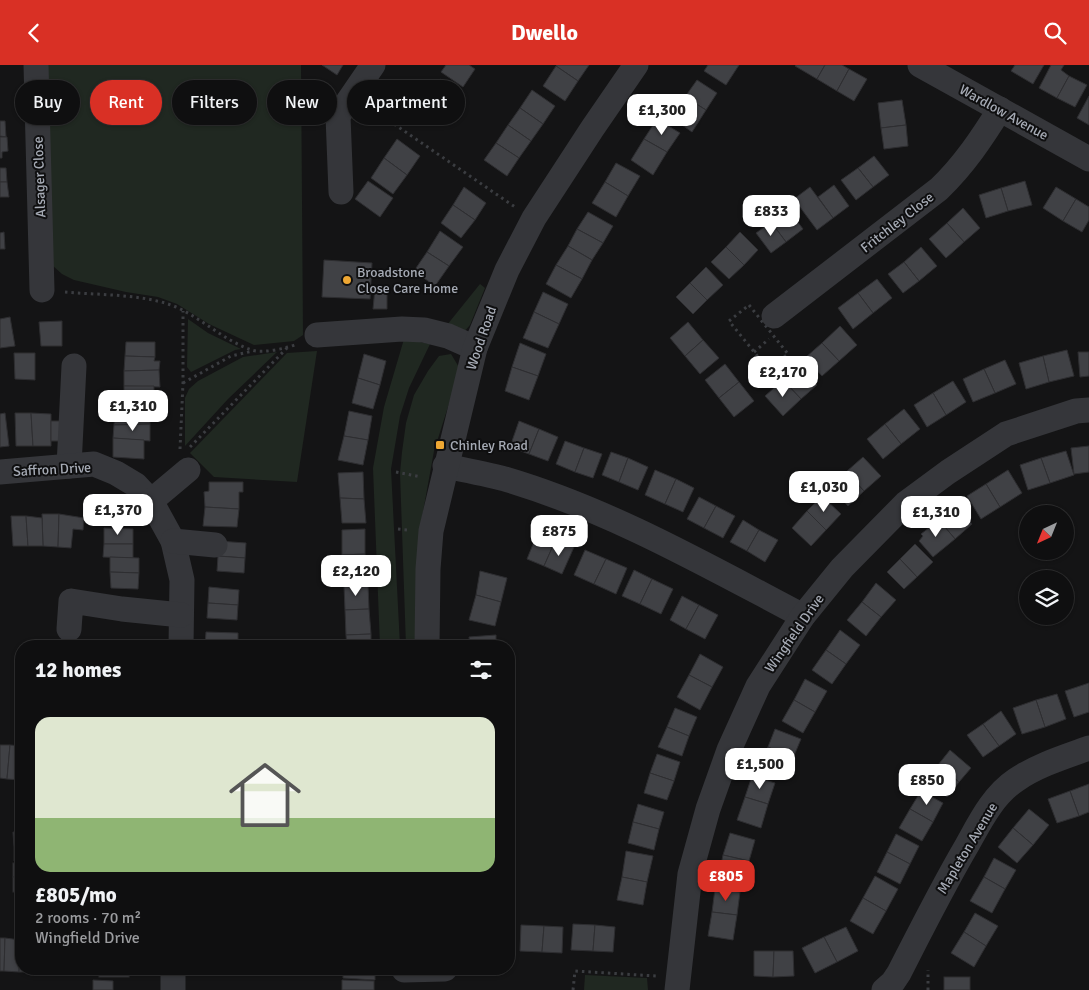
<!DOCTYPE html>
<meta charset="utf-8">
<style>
:root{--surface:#0f0f10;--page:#181819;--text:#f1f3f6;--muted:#9b9c9f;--line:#2f2f30;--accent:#d93025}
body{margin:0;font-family:Signika,sans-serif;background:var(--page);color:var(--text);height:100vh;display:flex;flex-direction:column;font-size:19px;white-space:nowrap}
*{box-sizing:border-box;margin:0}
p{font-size:16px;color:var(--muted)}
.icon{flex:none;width:28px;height:28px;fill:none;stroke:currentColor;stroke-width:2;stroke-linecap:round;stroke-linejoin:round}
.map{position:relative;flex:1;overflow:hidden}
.sheet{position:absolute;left:15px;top:575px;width:500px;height:335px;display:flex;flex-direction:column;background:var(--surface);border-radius:20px;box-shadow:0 1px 4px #0004,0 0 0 1px var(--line)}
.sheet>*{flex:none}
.hud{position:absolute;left:15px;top:15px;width:500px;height:45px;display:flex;gap:10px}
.needle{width:32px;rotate:223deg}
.fabs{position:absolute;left:1019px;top:440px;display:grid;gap:10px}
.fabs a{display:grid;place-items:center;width:55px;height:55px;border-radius:50%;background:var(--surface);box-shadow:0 1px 4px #0004,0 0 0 1px var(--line);font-size:25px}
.price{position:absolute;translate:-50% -42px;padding:0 11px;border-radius:10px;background:#fff;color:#222;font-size:16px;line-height:32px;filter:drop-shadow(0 1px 2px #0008)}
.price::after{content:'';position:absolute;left:50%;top:30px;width:15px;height:11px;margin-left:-8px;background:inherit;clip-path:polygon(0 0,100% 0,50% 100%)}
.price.current{background:var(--accent);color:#fff}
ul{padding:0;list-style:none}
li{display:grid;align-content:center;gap:10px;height:265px;padding:0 20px}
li+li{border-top:1px solid var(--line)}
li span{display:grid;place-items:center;height:155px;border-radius:15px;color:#555}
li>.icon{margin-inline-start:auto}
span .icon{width:90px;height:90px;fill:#fffc;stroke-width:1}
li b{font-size:21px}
h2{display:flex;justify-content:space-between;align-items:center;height:60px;padding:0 20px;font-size:21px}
.pill{padding:0 18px;border-radius:22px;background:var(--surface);box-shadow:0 1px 4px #0004,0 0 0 1px var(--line);font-size:18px;line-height:45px}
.pill.current{background:var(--accent);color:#fff}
header{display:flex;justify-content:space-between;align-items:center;height:65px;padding:0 20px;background:var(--accent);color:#fff;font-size:22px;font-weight:700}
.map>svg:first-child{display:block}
.green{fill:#202821}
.building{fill:#404145;stroke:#2e2e31}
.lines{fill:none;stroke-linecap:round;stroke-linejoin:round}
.path{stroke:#3b3d41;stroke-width:3;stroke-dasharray:2.5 4;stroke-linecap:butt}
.minor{stroke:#35363a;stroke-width:25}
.poi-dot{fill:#eea733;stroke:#0f0f10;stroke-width:2}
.labels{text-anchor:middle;stroke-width:4;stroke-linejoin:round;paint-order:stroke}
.street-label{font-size:14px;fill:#a6abb5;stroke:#0f0f10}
.poi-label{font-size:14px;fill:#a6abb5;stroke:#0f0f10;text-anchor:start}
</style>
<header><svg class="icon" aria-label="back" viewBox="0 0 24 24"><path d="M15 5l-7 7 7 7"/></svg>Dwello<svg class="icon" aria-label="search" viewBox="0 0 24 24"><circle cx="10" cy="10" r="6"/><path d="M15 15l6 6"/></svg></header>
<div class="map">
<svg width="1089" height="925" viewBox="0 0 1089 925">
<rect width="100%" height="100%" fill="#141415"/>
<g class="green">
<polygon points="46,0 301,0 303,270 294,276 254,280 209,259 177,239 158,232 126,227 74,215 62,209 52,200"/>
<polygon points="480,219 485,223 470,260 464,267 447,260"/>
<polygon points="188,254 208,268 241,284 235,285 191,307 187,302"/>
<polygon points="404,274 430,279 409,323 400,351 391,404 400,581 380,581 373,403 384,342"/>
<polygon points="317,286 297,417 214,412 190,388 287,288"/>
<polygon points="277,287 228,334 185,381 185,333 189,324 198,316 243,292"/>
<polygon points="451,289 460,304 434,386 421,458 419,581 406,581 400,408 402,387 406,358 414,330 428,306 439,291"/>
<polygon points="585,910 647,913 648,925 584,925"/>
</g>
<g class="building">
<polygon points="322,0 343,0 337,10"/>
<polygon points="446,0 469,0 475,4 463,22 441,7"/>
<polygon points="557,0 589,0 578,16 556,1"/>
<polygon points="708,0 739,0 726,20 704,6"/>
<polygon points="796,0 825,0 817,14 795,1"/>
<polygon points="825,0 842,0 849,4 837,26 817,14"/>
<polygon points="1015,0 1044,0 1033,19 1011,6"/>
<polygon points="1051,0 1064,0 1061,5 1069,11 1057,33 1039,23"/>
<polygon points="556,1 578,16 565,36 543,21"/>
<polygon points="849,4 867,14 854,36 837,26"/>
<polygon points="1069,11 1087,20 1075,42 1057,33"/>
<polygon points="440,14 462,29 451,45 429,30"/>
<polygon points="697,15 717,28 706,45 685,32"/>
<polygon points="532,25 555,41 543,59 520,43"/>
<polygon points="429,30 451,45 440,60 418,46"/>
<polygon points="1089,31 1089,60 1077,53"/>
<polygon points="685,32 706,45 692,67 672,53"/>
<polygon points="902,35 906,60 881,63 878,38"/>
<polygon points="520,43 543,59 531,76 508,60"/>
<polygon points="657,54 680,68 667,87 644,74"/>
<polygon points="0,56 5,56 6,72 0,71"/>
<polygon points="508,60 531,76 519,93 496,78"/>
<polygon points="906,60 908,81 884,84 881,63"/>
<polygon points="0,72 7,72 8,86 2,87 2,93 0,93"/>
<polygon points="397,74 420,91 407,110 384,93"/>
<polygon points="644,74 667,87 653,110 631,95"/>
<polygon points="496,78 519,93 507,111 484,95"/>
<polygon points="874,91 889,110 873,122 858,103"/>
<polygon points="384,93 407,110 393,129 371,113"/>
<polygon points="616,98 640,111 628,131 605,117"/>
<polygon points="0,103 6,103 7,117 0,117"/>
<polygon points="858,103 873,122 856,135 841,115"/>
<polygon points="368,116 393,133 380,152 355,134"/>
<polygon points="1025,116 1032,140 1008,146 1001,123"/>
<polygon points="0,117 7,117 9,132 0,132"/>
<polygon points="605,117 628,131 616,152 592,138"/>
<polygon points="834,120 849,141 833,153 818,132"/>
<polygon points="464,122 486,138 475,155 453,140"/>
<polygon points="810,122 833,153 817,165 794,134"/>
<polygon points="1056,122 1076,134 1063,156 1043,143"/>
<polygon points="1001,123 1008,146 986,153 979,130"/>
<polygon points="1076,134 1089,142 1089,155 1082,167 1063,156"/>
<polygon points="453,140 475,155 461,173 441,158"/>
<polygon points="963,143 980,163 964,177 947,158"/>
<polygon points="788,144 803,164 786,177 771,157"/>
<polygon points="588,147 613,161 603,178 577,164"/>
<polygon points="771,157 786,177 771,188 756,168"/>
<polygon points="947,158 964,177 946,193 929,174"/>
<polygon points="577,164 603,178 592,195 568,181"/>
<polygon points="440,166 463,182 449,201 427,187"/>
<polygon points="4,167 5,184 0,184 0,168"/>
<polygon points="740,167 758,185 744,200 726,182"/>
<polygon points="568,181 592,195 582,214 556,200"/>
<polygon points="726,182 744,200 729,214 711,197"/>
<polygon points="921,182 937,201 919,216 904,197"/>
<polygon points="427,187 449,201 435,221 414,206"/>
<polygon points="324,195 372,198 370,234 322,232"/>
<polygon points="904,197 919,216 903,228 888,209"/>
<polygon points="556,200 582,214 571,233 546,219"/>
<polygon points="706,202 723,220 707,235 690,218"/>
<polygon points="877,214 892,233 873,248 858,228"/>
<polygon points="690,218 707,235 693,249 676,232"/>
<polygon points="375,223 387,224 387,244 373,244"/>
<polygon points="543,227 568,239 559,259 534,247"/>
<polygon points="858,228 873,248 853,264 838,243"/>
<polygon points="534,247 559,259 548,283 523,273"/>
<polygon points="10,252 15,281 0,283 0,254"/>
<polygon points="62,256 62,281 41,281 39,257"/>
<polygon points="688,257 703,275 685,291 670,273"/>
<polygon points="840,261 857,280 839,296 822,278"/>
<polygon points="703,275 719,293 700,309 685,291"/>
<polygon points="126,277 155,277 155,292 125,291"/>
<polygon points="520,278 546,289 538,311 512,302"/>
<polygon points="822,278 839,296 822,311 805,293"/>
<polygon points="1067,285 1074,311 1049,317 1043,291"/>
<polygon points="1078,287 1089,287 1089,311 1080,312"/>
<polygon points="14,288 35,288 35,315 15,314"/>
<polygon points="364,289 386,296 380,320 358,313"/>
<polygon points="125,291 155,292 154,296 160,296 159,305 124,306"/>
<polygon points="1043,291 1049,317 1026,324 1019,298"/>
<polygon points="1005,295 1016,319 995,328 984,304"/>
<polygon points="725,299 739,317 719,333 705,315"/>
<polygon points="800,300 817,320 801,334 783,315"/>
<polygon points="512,302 538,311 529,335 505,326"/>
<polygon points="984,304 995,328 973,337 963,314"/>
<polygon points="159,305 160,322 124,321 124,306"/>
<polygon points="358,313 380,320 373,344 352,338"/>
<polygon points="783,315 801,334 783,351 765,331"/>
<polygon points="953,316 966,337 946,350 933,328"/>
<polygon points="739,317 754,336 734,352 719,333"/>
<polygon points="124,321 154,321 154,334 124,333"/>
<polygon points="933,328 946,350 927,362 914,340"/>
<polygon points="124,333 154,334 153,350 136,349 125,346"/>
<polygon points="904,344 920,364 901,379 885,359"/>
<polygon points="115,346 150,350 150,359 114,360"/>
<polygon points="349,346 372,351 368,375 344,371"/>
<polygon points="5,348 9,381 0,382 0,349"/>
<polygon points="15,348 31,348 33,381 16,381"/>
<polygon points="31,348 51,349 51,381 33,381"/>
<rect x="51" y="356" width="28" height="20"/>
<polygon points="519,356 539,364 529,389 510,382"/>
<polygon points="150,359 150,376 113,373 114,360"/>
<polygon points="885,359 901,379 883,394 867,374"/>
<polygon points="539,364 558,372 548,396 529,389"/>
<polygon points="344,371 368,375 363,400 338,395"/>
<polygon points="113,373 144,375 144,394 113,392"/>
<polygon points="565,376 584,383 575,407 556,399"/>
<polygon points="1089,381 1089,407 1074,409 1071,383"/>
<polygon points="584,383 602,389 593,413 575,407"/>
<polygon points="1066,386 1074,410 1050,418 1041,393"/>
<polygon points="611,387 628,393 619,417 602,410"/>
<polygon points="863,392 881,411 864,426 846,407"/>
<polygon points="628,393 648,402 638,425 619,417"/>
<polygon points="1041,393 1050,418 1028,425 1020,400"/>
<polygon points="655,405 676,414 665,439 645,430"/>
<polygon points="1008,405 1022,428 1000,442 986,419"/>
<polygon points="363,407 364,434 340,433 338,408"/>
<polygon points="846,407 864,426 848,441 830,423"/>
<polygon points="676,414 694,423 683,447 665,439"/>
<polygon points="209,417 243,417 243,427 239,427 239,444 205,442 204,427 209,426"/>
<polygon points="986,419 1000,442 981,454 967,431"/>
<polygon points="822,431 841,449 826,465 807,446"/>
<polygon points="699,432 716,441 704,463 687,454"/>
<polygon points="340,433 364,434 366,458 342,458"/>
<polygon points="956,440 972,459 955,474 939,455"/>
<polygon points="716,441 735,451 723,473 704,463"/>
<polygon points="205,442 239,444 237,462 203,461"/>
<polygon points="807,446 826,465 811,481 792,463"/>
<polygon points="42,449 59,449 58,482 43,481"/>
<polygon points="59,449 84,453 83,465 73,464 71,483 58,482"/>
<polygon points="11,451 26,451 28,481 13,481"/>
<polygon points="26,451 42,453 43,481 28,481"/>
<polygon points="743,455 759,465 747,486 730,477"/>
<polygon points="939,455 955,474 933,492 919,476 923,471 921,469"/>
<polygon points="104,463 133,464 133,479 104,479"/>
<polygon points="365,464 365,489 342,490 342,465"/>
<polygon points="759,465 778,475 765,497 747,486"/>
<polygon points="538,467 556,474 544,501 527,494"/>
<polygon points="556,474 574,482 562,509 544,501"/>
<polygon points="218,476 246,478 245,493 218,491"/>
<polygon points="104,479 133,479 133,493 103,492"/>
<polygon points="915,479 933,497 917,512 900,494"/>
<polygon points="585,485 606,494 594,519 574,510"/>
<polygon points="365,489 366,512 344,513 342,490"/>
<polygon points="218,491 245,493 244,508 217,506"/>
<polygon points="110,492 139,493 139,508 110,507"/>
<polygon points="606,494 627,503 616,529 594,519"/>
<polygon points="900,494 917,512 904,524 887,507"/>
<polygon points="634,505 652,514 640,539 622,531"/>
<polygon points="480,506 507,513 501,537 476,530"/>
<polygon points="110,507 139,508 138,524 111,523"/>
<polygon points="652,514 673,524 661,549 640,539"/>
<polygon points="876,518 896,535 881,552 862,537"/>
<polygon points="368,520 369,544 345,545 344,521"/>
<polygon points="209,522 239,525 238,540 208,538"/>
<polygon points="476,530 501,537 495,561 469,555"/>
<polygon points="682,531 699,540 686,564 670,555"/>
<polygon points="862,537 881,552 866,571 847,555"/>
<polygon points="208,538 238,540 237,555 207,553"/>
<polygon points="699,540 718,550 705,574 686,564"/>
<polygon points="369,544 371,569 346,570 345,545"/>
<polygon points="840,565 860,580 846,599 826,585"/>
<polygon points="206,567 238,568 238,581 205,581"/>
<polygon points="371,569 371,581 347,581 346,570"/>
<polygon points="496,570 496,581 470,581 469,572"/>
<polygon points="826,585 846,599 832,619 812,605"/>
<polygon points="700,589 723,602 712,622 689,610"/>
<polygon points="689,610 712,622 700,645 677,632"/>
<polygon points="805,614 827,626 815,647 794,635"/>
<polygon points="1089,618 1089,647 1074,652 1065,626"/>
<polygon points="1057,629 1066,654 1045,662 1036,635"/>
<polygon points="794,635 815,647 803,668 782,656"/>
<polygon points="1036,635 1045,662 1022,669 1013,643"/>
<polygon points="675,643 697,652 689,671 667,662"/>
<polygon points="1001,646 1016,669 999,681 983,659"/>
<polygon points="983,659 999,681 983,692 967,670"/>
<polygon points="667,662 689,671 682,691 658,682"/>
<polygon points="775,664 801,674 793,693 768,682"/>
<polygon points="0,680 10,680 7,714 0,713"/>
<polygon points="10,680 21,681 21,715 7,714"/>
<polygon points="768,682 793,693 785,712 760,702"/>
<polygon points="950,685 971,703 959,717 938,700"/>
<polygon points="657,689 680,697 674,716 650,708"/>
<polygon points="509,698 511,698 513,726 509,726"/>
<polygon points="938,700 959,717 947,732 926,715"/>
<polygon points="650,708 674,716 667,735 644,728"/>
<polygon points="752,711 775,718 768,739 745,732"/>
<polygon points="1089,719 1089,747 1079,751 1070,726"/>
<polygon points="921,726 943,738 933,757 910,744"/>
<polygon points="1070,726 1079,751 1057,758 1048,734"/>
<polygon points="509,731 513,731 514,752 509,753"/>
<polygon points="745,732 768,739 761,763 737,755"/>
<polygon points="638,739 664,747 659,764 633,757"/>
<polygon points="910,744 933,757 922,776 899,763"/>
<polygon points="1029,744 1049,760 1033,780 1013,763"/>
<polygon points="514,752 515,777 509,778 509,753"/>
<polygon points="633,757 659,764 654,785 628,778"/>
<polygon points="1013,763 1033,780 1017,798 998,782"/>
<polygon points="13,767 21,768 21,782 14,782"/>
<polygon points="730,768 755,775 749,796 723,790"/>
<polygon points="896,769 919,781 910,799 887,787"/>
<polygon points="14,782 21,782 21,797 14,796"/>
<polygon points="626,786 653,791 647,817 622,812"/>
<polygon points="887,787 910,799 900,819 877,807"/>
<polygon points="723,790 749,796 743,820 718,814"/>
<polygon points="994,793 1016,805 1005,824 984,812"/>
<rect x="13" y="798" width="8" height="14"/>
<polygon points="875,811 898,824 886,846 863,833"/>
<rect x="13" y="812" width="8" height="15"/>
<polygon points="622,812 647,817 643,840 617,835"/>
<polygon points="984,812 1005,824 992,848 970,836"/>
<polygon points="715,824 740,827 737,850 712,847"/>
<polygon points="863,833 886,846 873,869 850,856"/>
<polygon points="712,847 737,850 733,875 708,871"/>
<polygon points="975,848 998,861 986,881 964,867"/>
<polygon points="573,859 595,860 593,886 571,885"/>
<polygon points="521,860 544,861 542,887 520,886"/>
<polygon points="595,860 615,862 613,887 593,886"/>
<polygon points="544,861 563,862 562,888 542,887"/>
<polygon points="846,862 858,886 837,897 824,872"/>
<polygon points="964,867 986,881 974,902 951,888"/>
<polygon points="824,872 837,897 815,908 802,883"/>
<polygon points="0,873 5,873 4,906 0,906"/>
<polygon points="5,873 20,875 19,907 4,906"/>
<polygon points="20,875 21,875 21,904 34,904 34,907 19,907"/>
<polygon points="754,886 774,886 773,912 754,911"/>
<polygon points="774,886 793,886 794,911 773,912"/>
<rect x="99" y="904" width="30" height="8"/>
<polygon points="343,904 375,904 375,915 343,913"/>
<rect x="944" y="912" width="26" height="13"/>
<polygon points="93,915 113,916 113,925 93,925"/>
<polygon points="342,915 374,916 374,925 342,925"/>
</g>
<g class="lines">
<g class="path">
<polyline points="378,48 515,142"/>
<path d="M 65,227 C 98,230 133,229 165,238 C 196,247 221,275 252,285 C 262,289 288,283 297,279"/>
<polygon points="749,240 788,289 768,304 729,256"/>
<polyline points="754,287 769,274"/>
<polyline points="183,318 231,291 253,286"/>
<polyline points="190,382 287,283"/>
<polyline points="180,384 183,318 183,246"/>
<polyline points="396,407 421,412"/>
<polyline points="398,464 408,465"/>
<polyline points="573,925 575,906 656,911"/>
<polyline points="928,925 928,905"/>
</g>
<g class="minor">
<polyline points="36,0 42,225"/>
<polyline points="920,0 1089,94"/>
<polyline points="341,127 338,51 373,0"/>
<path d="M 774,251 L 939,124 C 964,100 982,73 1000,44"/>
<polyline points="317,270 402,264 424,265 448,271 475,283"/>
<polyline points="69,401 74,301"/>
<path d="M 445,401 C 465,405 486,409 505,414 C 610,445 706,500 803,551"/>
<polyline points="0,407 94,399 116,408 136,420 151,436 173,476 182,515 181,581"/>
<polyline points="151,436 188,405"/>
<polyline points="173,476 215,480"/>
<polyline points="69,564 71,536 122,544 181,550"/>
<polyline points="427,581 428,504 431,466 475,283 507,205 534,153 592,64 636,0"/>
<polyline points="173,904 173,925"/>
<polyline points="404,905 445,904"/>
<polyline points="677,925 690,809 708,744 729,685 758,621 803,551 842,503 906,438 948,407 1006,369 1076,346 1089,345"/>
<path d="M 884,925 L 893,917 L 899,908 C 921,865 942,823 966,782 C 979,759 992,731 1016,715 C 1038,700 1064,692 1089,683"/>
</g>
</g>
<g class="poi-dot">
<circle cx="347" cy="215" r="5"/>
<rect x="435" y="375" width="10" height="10" rx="2.5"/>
</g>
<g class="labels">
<g class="street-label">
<text transform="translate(1004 47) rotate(29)" y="5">Wardlow Avenue</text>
<text transform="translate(39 112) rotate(-92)" y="5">Alsager Close</text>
<text transform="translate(897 157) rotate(-38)" y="5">Fritchley Close</text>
<text transform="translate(481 273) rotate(-71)" y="5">Wood Road</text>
<text transform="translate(52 404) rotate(-3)" y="5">Saffron Drive</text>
<text transform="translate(794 568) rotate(-55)" y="5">Wingfield Drive</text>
<text transform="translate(967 783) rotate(-59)" y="5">Mapleton Avenue</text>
</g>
<g class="poi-label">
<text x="357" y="212">Broadstone<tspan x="357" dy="16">Close Care Home</tspan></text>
<text x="450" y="385">Chinley Road</text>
</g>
</g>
</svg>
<div class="fabs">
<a><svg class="needle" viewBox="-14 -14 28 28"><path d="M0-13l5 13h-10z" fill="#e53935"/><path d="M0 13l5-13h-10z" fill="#9b9c9f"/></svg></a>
<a><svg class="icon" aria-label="layers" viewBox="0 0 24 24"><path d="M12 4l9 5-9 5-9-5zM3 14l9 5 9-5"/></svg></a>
</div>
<b class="price" style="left:662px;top:71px">£1,300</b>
<b class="price" style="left:771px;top:172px">£833</b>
<b class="price" style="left:783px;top:333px">£2,170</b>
<b class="price" style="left:133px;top:367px">£1,310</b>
<b class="price" style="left:824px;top:448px">£1,030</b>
<b class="price" style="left:118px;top:471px">£1,370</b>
<b class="price" style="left:936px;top:473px">£1,310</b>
<b class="price" style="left:559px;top:492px">£875</b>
<b class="price" style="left:356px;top:532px">£2,120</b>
<b class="price" style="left:760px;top:725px">£1,500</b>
<b class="price" style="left:927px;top:741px">£850</b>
<b class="price current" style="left:726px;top:837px">£805</b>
<div class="hud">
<a class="pill">Buy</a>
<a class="pill current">Rent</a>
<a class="pill">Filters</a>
<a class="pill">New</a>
<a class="pill">Apartment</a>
</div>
<section class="sheet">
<h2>12 homes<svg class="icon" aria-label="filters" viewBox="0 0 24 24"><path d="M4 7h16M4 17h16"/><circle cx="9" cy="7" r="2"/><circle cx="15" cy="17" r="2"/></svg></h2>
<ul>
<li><span style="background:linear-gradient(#dfe7d0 65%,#8fb573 0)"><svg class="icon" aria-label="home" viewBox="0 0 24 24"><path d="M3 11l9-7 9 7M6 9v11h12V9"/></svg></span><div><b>£805/mo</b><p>2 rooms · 70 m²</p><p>Wingfield Drive</p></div></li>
</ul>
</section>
</div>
